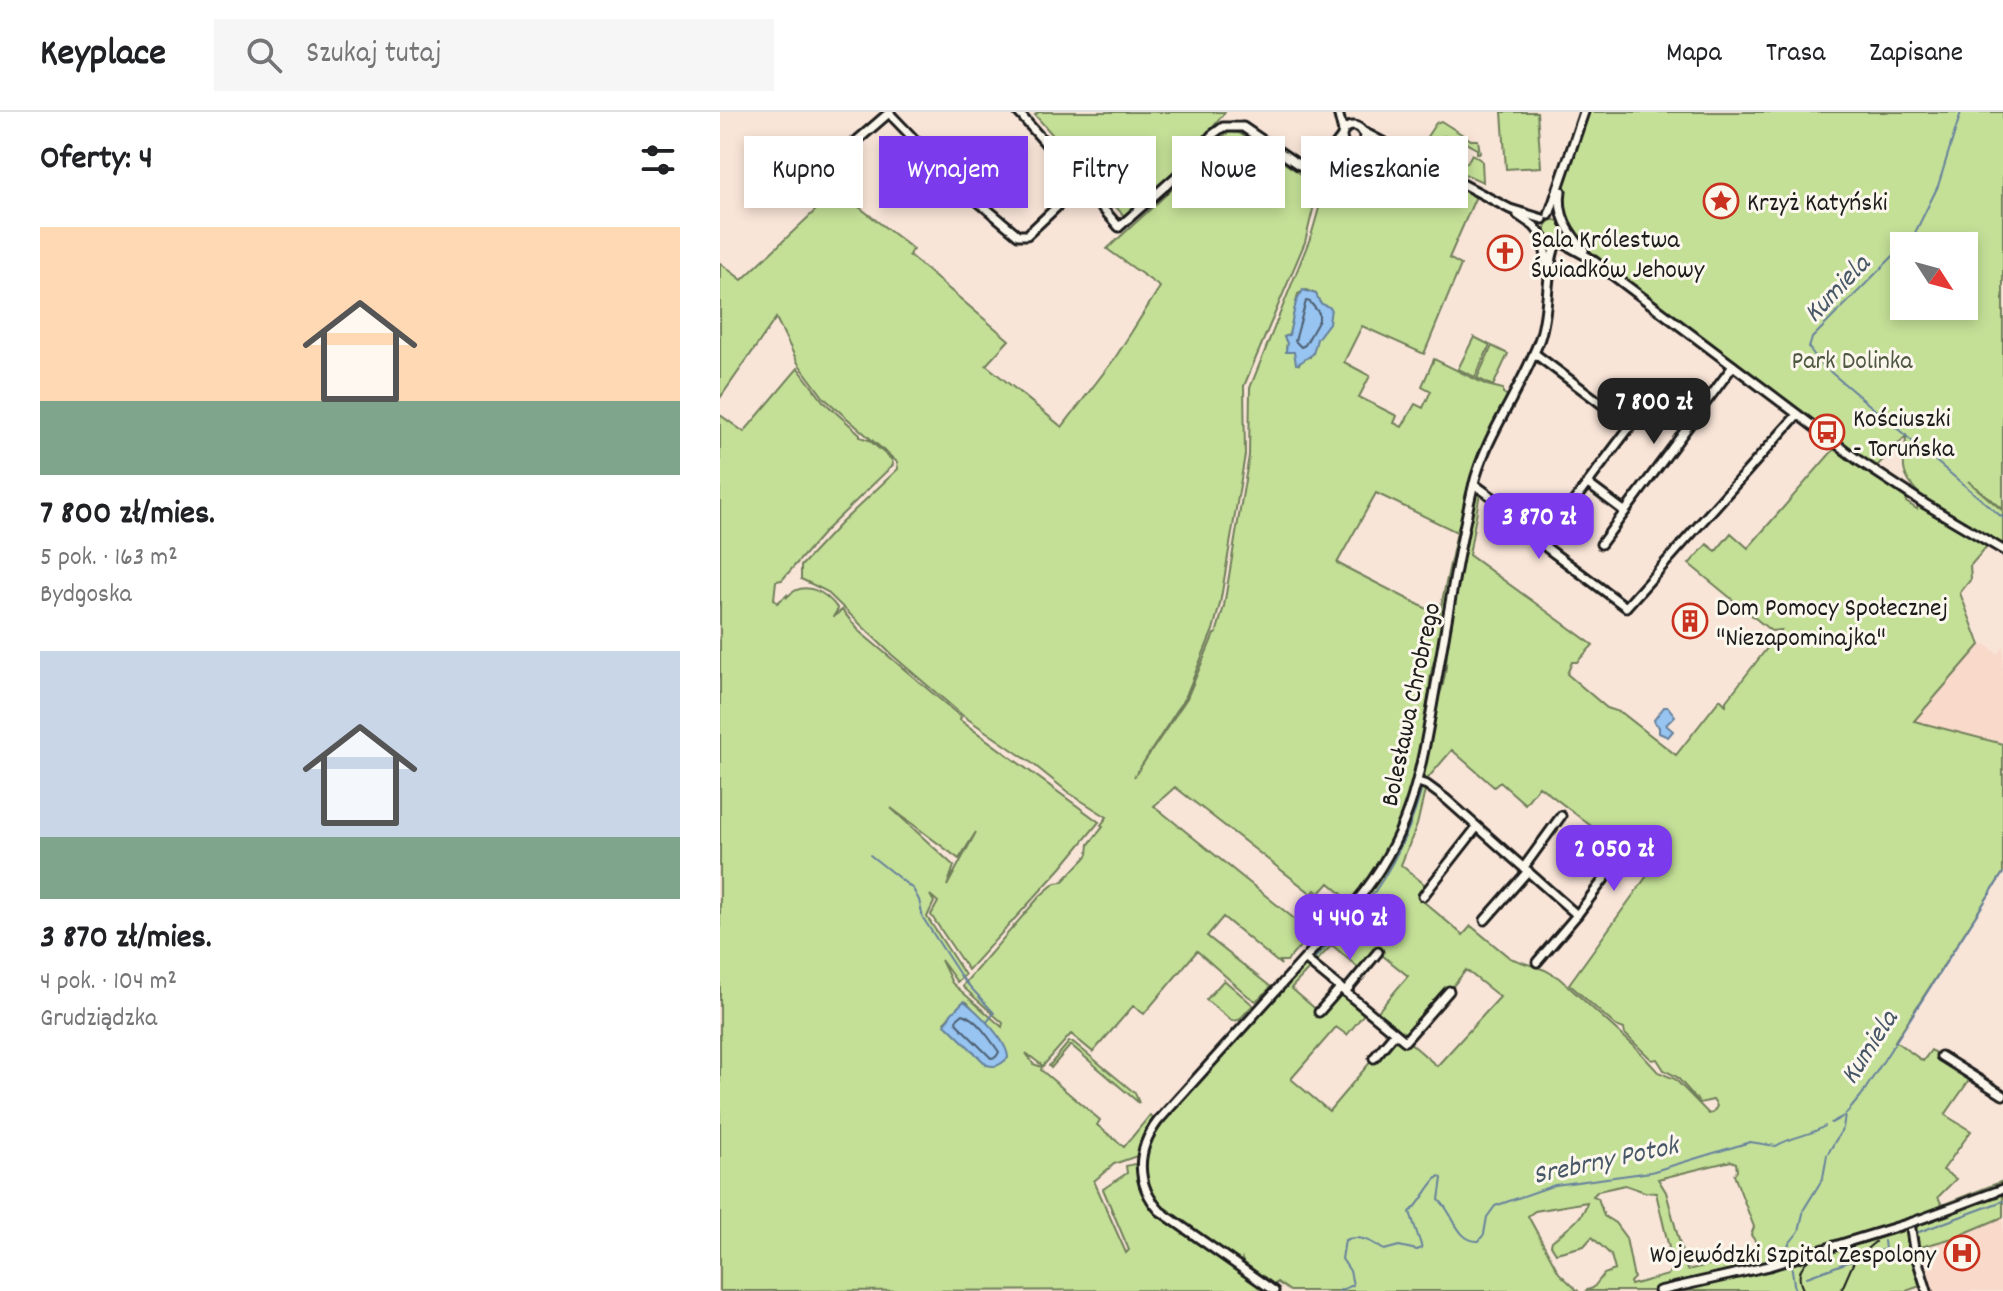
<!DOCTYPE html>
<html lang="pl">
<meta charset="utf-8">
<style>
:root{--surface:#fff;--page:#f6f6f6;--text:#202124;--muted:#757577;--line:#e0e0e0;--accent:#7c3aed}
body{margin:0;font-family:Dekko,sans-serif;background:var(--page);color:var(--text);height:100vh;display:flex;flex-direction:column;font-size:30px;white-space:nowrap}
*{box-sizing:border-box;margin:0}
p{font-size:26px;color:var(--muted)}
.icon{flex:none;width:44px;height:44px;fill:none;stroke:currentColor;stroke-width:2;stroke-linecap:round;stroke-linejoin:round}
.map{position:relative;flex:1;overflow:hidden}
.side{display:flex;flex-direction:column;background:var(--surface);width:720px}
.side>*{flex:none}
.hud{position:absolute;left:24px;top:24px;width:760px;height:72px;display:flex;gap:16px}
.needle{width:52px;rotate:126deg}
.buttons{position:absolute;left:1170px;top:120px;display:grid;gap:16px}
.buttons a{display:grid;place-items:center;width:88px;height:88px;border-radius:0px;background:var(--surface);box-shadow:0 4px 12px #0003;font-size:40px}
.price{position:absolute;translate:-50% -68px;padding:0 18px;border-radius:16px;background:var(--accent);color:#fff;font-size:26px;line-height:52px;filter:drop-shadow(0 2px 4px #0008)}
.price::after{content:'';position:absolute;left:50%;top:48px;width:24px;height:18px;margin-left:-12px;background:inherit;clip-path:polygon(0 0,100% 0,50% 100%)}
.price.selected{background:#222;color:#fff}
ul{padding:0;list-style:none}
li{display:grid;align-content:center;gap:16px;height:424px;padding:0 40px}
li span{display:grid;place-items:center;height:248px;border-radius:0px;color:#555}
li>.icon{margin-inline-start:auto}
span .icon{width:144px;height:144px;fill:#fffc;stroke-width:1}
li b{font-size:34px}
h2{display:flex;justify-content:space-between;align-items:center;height:96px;padding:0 40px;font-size:34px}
.pill{padding:0 28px;border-radius:0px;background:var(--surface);box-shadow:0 4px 12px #0003;font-size:28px;line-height:72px}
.pill.selected{background:var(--accent);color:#fff}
header{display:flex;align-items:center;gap:48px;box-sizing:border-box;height:112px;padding:0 40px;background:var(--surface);border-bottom:2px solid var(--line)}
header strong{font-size:38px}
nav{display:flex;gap:44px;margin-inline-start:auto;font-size:28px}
.search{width:560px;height:72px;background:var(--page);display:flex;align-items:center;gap:20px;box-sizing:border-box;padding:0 28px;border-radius:0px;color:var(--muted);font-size:30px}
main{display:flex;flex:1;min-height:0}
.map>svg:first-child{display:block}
.built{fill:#f8d9ca}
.green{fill:#c4e097;stroke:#707e5a;stroke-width:2;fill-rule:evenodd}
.water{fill:#97c4f1;stroke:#66819c;stroke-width:2}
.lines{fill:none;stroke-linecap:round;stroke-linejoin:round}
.shore{stroke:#4d5f71;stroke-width:2}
.stream{stroke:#66819c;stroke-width:2}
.minor-casing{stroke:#1c1c1c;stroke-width:13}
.minor{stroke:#fbf7ec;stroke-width:7}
.tram{stroke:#1c1c1c;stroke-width:2}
.labels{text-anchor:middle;stroke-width:6;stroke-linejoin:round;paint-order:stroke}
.poi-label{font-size:26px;fill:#1c1c1c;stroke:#fbf7ec;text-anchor:start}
.park-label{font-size:26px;fill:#4e5741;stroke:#fbf7ec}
.street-label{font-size:26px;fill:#1c1c1c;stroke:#fbf7ec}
.water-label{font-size:28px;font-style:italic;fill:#475767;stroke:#fbf7ec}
</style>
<header>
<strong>Keyplace</strong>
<div class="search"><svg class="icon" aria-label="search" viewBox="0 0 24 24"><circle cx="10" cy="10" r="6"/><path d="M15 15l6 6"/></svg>Szukaj tutaj</div>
<nav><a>Mapa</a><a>Trasa</a><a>Zapisane</a></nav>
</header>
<main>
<section class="side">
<h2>Oferty: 4<svg class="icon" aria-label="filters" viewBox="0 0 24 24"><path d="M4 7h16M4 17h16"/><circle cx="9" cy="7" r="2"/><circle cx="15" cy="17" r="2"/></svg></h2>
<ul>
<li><span style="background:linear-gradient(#ffd9b3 70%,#7fa58c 0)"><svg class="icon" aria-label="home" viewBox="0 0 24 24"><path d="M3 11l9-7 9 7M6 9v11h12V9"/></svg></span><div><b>7 800 zł/mies.</b><p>5 pok. · 163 m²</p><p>Bydgoska</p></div></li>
<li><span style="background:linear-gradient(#c9d6e8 75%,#7fa58c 0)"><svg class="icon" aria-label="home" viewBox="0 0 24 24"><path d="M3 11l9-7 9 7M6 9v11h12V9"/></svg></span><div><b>3 870 zł/mies.</b><p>4 pok. · 104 m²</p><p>Grudziądzka</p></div></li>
</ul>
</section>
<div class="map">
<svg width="1283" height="1179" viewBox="0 0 1283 1179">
<rect width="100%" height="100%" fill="#f9e5d8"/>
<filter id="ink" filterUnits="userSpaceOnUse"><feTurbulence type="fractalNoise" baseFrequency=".0125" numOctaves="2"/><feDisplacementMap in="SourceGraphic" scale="16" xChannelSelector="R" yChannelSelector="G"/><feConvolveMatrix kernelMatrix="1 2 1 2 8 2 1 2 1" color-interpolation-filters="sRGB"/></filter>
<g filter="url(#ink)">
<g class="built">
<polygon points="1265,532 1278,542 1283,534 1283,629 1280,630 1193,610 1260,533"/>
<polygon points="1283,1105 1283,1179 1212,1179 1199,1136 1233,1126"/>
</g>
<g class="green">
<polygon points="319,0 505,0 457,60 404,104 315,3"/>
<polygon points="782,0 817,0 821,55 786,57"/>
<path d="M 868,0 L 1283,0 L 1283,397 L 1248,369 L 1283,399 L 1283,434 C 1258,419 1187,388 1184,356 C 1183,346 1186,334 1186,324 L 1156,355 L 883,152 C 822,93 843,72 868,0 ZM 1184,134 L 1244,134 L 1244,194 L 1184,194 Z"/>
<polygon points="721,9 751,28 758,28 760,41 757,41 757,37 746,31 744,34 724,24 718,36 725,40 720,50 700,39 700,35 716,11"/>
<path d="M 510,20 L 519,21 L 581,62 L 589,62 L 600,69 L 585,130 L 524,274 L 525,343 L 500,492 L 493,518 L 465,586 L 414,665 L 467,586 L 494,522 L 496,522 L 504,494 L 529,344 L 530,276 L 591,124 L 606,72 L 606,57 L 639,40 L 662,35 L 688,50 L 680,72 L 708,87 L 719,65 L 756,84 L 729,146 L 741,153 L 704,242 L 642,214 L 624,250 L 650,264 L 639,285 L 677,304 L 674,311 L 682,315 L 695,292 L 703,296 L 711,279 L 702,274 L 714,247 L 767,273 L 783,277 L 783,281 L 788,284 L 762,336 L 751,368 L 719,536 C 712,550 708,572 710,587 C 701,638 693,690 669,737 C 652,771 625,798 600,826 L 598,824 L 629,788 L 609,771 L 599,782 L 595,778 L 592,782 L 455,675 L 434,694 L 592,821 L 567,849 L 559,849 L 561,853 L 503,805 L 487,824 L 551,875 L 536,889 L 528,884 L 477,839 L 424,902 L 413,894 L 373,940 L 351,922 L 323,954 L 306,941 L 313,952 L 322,955 L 321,958 L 380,1008 L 377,1013 L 404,1035 L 430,1003 L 436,1007 L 427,1020 L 417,1044 L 394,1052 L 374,1069 L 406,1141 L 409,1138 L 383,1077 L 407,1061 L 406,1054 L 414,1052 L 417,1055 L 424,1082 L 440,1103 L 545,1178 L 0,1179 L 0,303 L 24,320 L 78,256 L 103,289 L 140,322 L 140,325 L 149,328 L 172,348 L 173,353 L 106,418 L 62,468 L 56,469 L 54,487 L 57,491 L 67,483 L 67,485 C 84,467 106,480 118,497 L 113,505 L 122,498 L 140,520 L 241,605 L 240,608 L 379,710 L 341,756 L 248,858 L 211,803 L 218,790 L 210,783 L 214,790 L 207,805 L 245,863 L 237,870 L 221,848 L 232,871 L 282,915 L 283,911 L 243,875 L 244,872 L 320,784 L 335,771 L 342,770 L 365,746 L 368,742 L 369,732 L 383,715 L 381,713 L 387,705 L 349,681 L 313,652 L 242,603 L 172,543 L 106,479 L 81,467 L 81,454 L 121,411 L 178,357 L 177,350 L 104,286 L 78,251 L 56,206 L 0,286 L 0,151 L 22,168 L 117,78 L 193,137 L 189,143 L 289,228 L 266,253 L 342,315 L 395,246 L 440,175 L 387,137 L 462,68 L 494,30 ZM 586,178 L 596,182 L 600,191 L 610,201 L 593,234 L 590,245 L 585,245 L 579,252 L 574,240 L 566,240 L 567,230 L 564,225 L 569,223 L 578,182 ZM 656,381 L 737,420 L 719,503 L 617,451 ZM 171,696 L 239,747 L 256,720 L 227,774 L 234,754 ZM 244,889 L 247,890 L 280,927 L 225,909 Z"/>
<polygon points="752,42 762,49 763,70 735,58 740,48 747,51"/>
<circle cx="834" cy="117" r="9"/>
<polygon points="754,225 770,233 755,265 738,257"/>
<polygon points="772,234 788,242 773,274 757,266"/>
<path d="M 1115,336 L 1187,387 L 1186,390 L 1197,397 L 1199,392 L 1268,433 L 1250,454 L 1251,467 L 1240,481 L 1260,533 L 1194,609 L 1283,632 L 1283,761 L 1175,929 L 1203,949 L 1211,938 L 1252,964 L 1225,1003 L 1251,1019 L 1223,1058 L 1236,1067 L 1218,1085 L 1222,1093 L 1283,1069 L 1283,1074 L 1184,1116 L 1188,1118 L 1203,1173 L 1186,1179 L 865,1179 L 873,1176 L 884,1162 L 895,1158 L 891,1143 L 872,1125 L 864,1134 L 836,1141 L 831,1133 L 832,1129 C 845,1118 864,1107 867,1090 L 815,1099 L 808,1104 L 839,1161 L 858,1179 L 570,1179 L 557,1170 L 555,1173 L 523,1150 L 522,1147 L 520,1151 C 482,1125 417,1098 424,1044 C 426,1034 433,1024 437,1015 L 657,768 C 694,712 704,652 717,588 C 724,575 728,552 726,536 L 757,373 L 760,381 L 749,443 L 873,533 L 857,550 L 852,550 L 847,562 L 887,596 L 902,601 L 956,643 L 1000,587 L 1006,593 L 1006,589 L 1061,518 L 1051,519 L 969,452 L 987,432 L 996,439 L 1011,421 L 1028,436 ZM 732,638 L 774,675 L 780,670 L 805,692 L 819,674 L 901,737 L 909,726 L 917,731 L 925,721 L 947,736 L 849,872 L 896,914 L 904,917 L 905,922 L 932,948 L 937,947 L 944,958 L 957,965 L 980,991 L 993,988 L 997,994 L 993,1001 L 989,1002 L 955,967 L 938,960 L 913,933 L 839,866 L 825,858 L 790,846 L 751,814 L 743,823 L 704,790 L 703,784 L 709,776 L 681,753 L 697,713 L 708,666 ZM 612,833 L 642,859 L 658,840 L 688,864 L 654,904 L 675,921 L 609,999 L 571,967 L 616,915 L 627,923 L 647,898 L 620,876 L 599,900 L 571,876 ZM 746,858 L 780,885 L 717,954 L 688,929 ZM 1011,1049 L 1016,1051 L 1017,1059 L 1014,1063 L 1034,1115 L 1031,1123 L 1040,1136 L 1034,1142 L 967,1158 L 946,1080 L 938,1067 ZM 905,1073 L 925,1080 L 936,1081 L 953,1153 L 948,1163 L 911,1173 L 910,1170 L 914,1166 L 906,1126 L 895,1111 L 884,1104 L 878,1086 L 873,1084 L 878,1079 Z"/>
<polygon points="504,868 533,893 519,908 512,909 486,888"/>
<polygon points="349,930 353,930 415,981 419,991 352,934 350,934 331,956 329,954"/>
<polygon points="1283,1079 1283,1105 1233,1126 1197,1136 1195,1119 1198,1112"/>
</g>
<g class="water">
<polygon points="583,178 596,182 600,191 611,196 609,211 597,227 593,242 578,252 576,252 574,240 566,240 567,231 564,225 569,223 576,190"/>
<polygon points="944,595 948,595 955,604 946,613 953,619 948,625 939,621 939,615 935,611 934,608"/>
<path d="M 244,889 C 257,899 288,929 288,946 C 281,952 277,956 267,953 L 225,912 L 231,902 Z"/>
</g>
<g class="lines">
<g class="shore">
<polygon points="586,189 590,190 599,201 599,208 585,233 581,235 575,229"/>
<path d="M 243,902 C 257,907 270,927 279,940 L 276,945 L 271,946 L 237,912 L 236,908 Z"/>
</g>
<g class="stream">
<polyline points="1241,0 1218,74 1194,123 1092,226 1089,236 1101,252 1283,406"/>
<polyline points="150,743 193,777 199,788 203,806 242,866 274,901 267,910"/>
<path d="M 595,846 C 606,834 619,823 630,811 C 663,775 688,727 701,680"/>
<polyline points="1111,1011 1124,1004"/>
<polyline points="1199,1120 1283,1089"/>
<polyline points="1068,1141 1068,1133 1079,1119 1084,1097 1103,1066 1107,1043 1123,1016 1125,1003 1141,984 1283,761"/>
<polyline points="1140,1146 1165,1137 1164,1129"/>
<polyline points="1071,1151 1075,1179"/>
<polyline points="1087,1165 1131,1149"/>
<path d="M 619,1179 L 633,1173 L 630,1159 L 622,1147 L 625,1128 C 640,1122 652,1130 664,1138 L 679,1134 L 697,1138 L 702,1136 L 690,1100 C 702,1091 706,1076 719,1064 L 722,1066 L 719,1088 C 734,1100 736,1130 759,1129 L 764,1122 L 767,1105 L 775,1094 L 835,1073 L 931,1060 L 1030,1030 L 1056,1034 C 1072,1024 1090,1024 1105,1014"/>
</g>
<g class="minor-casing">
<g id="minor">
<polyline points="298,0 399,115 460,61 492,23 503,15 523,15 579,53 599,52 630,36"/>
<polyline points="618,0 623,20"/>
<polyline points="169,1 237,72 298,123 307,123 361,72"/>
<circle cx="633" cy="25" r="11"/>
<polyline points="642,19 790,97 823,107"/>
<polyline points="133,32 170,0"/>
<polyline points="605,47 621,26"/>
<path d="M 841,79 C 837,104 849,120 864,138"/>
<polyline points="798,103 814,114 826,129 838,131"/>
<polyline points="829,103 864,0"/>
<polyline points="823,127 828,158"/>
<polyline points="841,130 870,146 1138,348 1205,392 1283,438"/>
<polyline points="814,241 907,311 909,316 827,425"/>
<polyline points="754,372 827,425 824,431 827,436 906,495 1077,303"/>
<polyline points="868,372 904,399"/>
<polyline points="881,432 1013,254"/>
<polyline points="698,670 707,673 726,687 857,803"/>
<polyline points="804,755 841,704"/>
<polyline points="703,784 757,715"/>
<polyline points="765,808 808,759"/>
<polyline points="585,847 685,929 729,879"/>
<polyline points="817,850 857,803 905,739"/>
<polyline points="625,880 658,840"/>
<polyline points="599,900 620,876"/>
<polyline points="1221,944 1283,983"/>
<polyline points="654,946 675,921"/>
<polyline points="1190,1111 1194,1137 1207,1179"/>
<path d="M 554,1179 L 440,1099 C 415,1072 416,1038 438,1009 L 636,790 C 692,722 700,662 715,578 C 727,510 737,442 753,375 C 766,321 802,278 820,226 C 830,196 825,162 836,131"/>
<polyline points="939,1179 1049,1154 1190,1111 1283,1077"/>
</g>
</g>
<use href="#minor" class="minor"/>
<g class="tram">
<path d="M 1084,1179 C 1077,1167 1078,1155 1090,1147 L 1226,1104 L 1283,1081"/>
<polyline points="1121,1179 1135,1147 1155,1130"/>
</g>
</g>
</g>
<defs>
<g id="sight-ring" transform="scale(1.8)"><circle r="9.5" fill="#fbf7ec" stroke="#c8321e" stroke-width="1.5"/><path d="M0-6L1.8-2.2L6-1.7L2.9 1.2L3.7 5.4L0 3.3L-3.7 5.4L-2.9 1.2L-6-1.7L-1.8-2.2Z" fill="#c8321e"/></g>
<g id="church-ring" transform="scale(1.8)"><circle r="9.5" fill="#fbf7ec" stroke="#c8321e" stroke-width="1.5"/><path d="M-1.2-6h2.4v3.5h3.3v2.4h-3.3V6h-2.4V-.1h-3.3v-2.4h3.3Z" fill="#c8321e"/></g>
<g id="bus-ring" transform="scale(1.8)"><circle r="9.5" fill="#fbf7ec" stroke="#c8321e" stroke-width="1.5"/><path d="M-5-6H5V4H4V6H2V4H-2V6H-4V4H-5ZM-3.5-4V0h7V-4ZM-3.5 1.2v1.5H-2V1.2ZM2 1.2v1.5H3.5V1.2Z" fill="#c8321e"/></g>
<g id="building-ring" transform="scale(1.8)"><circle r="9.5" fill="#fbf7ec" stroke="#c8321e" stroke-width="1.5"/><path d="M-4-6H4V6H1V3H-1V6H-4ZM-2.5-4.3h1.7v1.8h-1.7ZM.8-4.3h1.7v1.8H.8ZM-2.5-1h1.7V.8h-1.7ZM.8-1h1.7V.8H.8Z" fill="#c8321e"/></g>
<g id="hospital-ring" transform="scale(1.8)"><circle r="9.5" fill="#fbf7ec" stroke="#c8321e" stroke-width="1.5"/><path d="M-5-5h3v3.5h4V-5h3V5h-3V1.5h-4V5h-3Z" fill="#c8321e"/></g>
</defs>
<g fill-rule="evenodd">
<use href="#sight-ring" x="1001" y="89"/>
<use href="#church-ring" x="785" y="141"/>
<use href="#bus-ring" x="1107" y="320"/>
<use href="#building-ring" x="970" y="509"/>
<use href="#hospital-ring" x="1242" y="1141"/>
</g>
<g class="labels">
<g class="poi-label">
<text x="1027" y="98">Krzyż Katyński</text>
<text x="811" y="135">Sala Królestwa<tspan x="811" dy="30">Świadków Jehowy</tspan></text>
<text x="1133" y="314">Kościuszki<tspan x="1133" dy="30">- Toruńska</tspan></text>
<text x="996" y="503">Dom Pomocy Społecznej<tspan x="996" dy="30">"Niezapominajka"</tspan></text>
<text x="1216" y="1150" text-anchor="end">Wojewódzki Szpital Zespolony</text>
</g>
<g class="park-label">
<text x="1132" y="256">Park Dolinka</text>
</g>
<g class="street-label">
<text transform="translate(689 592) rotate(-78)" y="9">Bolesława Chrobrego</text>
</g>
<g class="water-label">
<text transform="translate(1115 175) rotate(-46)" y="10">Kumiela</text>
<text transform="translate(1147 934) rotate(-57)" y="10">Kumiela</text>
<text transform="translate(885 1046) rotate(-12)" y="10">Srebrny Potok</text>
</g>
</g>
</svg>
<div class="buttons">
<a><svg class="needle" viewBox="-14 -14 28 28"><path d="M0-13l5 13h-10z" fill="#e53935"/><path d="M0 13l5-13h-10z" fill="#757577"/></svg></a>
</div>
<b class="price selected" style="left:934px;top:334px">7 800 zł</b>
<b class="price" style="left:819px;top:449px">3 870 zł</b>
<b class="price" style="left:894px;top:781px">2 050 zł</b>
<b class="price" style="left:630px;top:850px">4 440 zł</b>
<div class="hud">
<a class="pill">Kupno</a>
<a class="pill selected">Wynajem</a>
<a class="pill">Filtry</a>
<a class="pill">Nowe</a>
<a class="pill">Mieszkanie</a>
</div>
</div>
</main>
